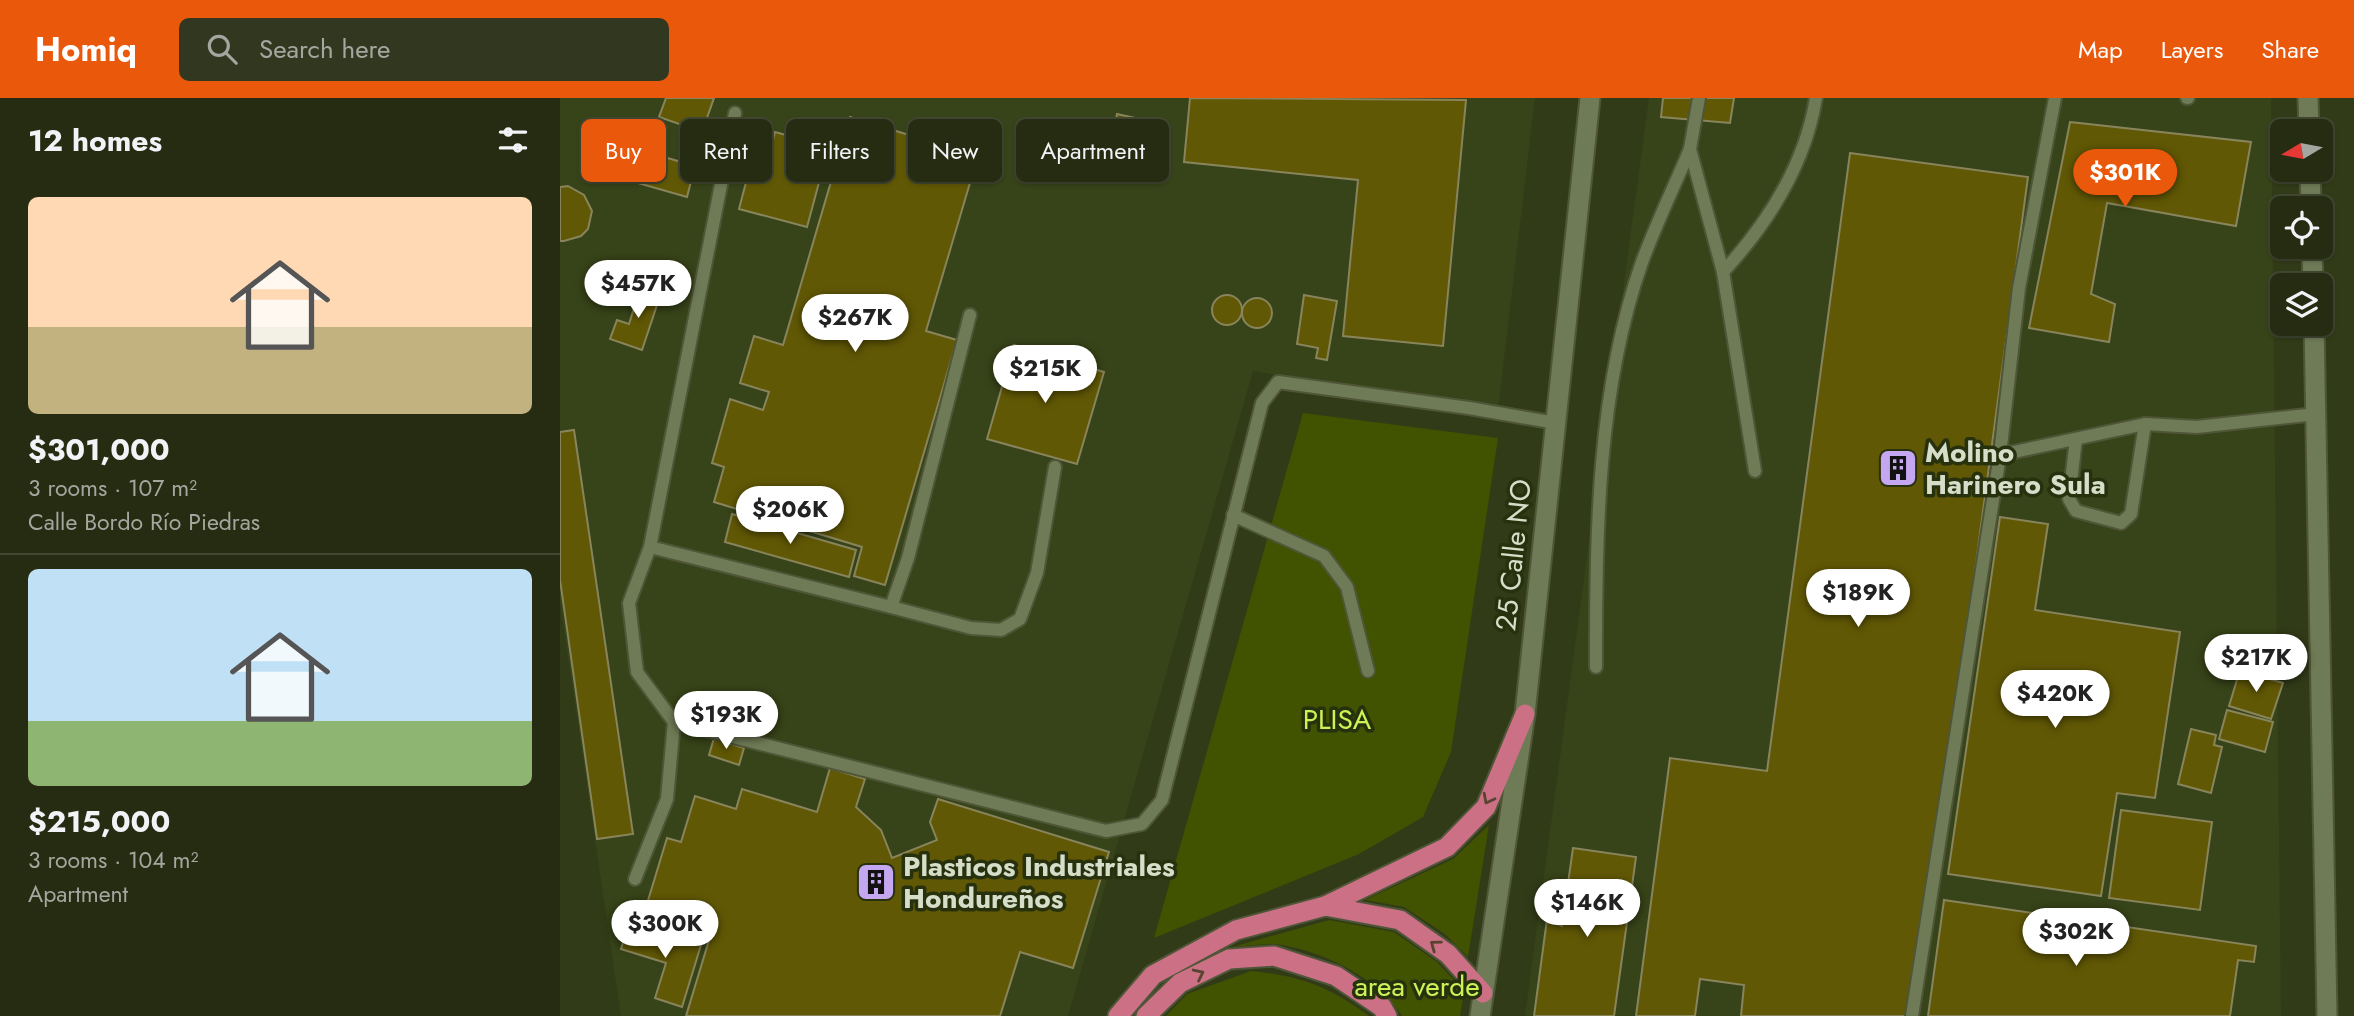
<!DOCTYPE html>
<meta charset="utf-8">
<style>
:root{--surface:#262c12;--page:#323820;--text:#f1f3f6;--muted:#a4a79f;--line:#424832;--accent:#ea580c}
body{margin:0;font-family:Jost,sans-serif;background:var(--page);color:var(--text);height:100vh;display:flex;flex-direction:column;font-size:26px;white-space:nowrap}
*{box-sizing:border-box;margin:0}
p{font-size:23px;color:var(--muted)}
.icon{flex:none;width:38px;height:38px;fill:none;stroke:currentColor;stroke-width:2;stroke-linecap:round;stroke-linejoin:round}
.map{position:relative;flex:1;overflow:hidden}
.panel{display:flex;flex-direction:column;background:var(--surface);width:560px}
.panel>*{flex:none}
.banner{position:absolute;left:21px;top:21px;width:665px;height:63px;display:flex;gap:14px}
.needle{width:46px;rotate:260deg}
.tools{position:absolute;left:1710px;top:21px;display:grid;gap:14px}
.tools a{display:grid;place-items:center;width:63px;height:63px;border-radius:10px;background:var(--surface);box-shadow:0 2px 5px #0004,0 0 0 2px var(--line);font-size:35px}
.price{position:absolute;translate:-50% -60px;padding:0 16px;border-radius:24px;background:#fff;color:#222;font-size:23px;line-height:46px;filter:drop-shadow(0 2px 4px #0008)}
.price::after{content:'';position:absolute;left:50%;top:42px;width:21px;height:16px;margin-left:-10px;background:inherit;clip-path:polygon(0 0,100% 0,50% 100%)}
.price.on{background:var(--accent);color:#fff}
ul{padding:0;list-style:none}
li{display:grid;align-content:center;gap:14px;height:371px;padding:0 28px}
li+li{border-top:2px solid var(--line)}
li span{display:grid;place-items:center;height:217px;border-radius:10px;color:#555}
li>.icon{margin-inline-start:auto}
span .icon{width:126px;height:126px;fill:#fffc;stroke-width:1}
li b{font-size:30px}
h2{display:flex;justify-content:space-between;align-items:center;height:84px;padding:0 28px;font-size:30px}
.tag{padding:0 24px;border-radius:10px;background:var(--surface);box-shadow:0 2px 5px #0004,0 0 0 2px var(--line);font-size:24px;line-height:63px}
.tag.on{background:var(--accent);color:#fff}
header{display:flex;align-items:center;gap:42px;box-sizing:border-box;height:98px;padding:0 35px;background:var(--accent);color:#fff}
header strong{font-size:33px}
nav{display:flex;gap:38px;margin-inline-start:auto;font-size:24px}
.search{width:490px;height:63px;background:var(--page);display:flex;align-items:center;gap:18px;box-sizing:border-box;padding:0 24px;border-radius:10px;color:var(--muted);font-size:26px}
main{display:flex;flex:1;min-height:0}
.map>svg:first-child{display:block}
.built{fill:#374318}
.green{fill:#415200}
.building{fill:#615805;stroke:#88845c;stroke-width:2}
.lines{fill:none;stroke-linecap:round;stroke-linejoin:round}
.service-casing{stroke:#4f5638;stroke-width:16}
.minor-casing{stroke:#4f5638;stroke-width:23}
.secondary-casing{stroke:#4f5638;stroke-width:23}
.trunk-casing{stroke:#4f5638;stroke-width:23}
.service{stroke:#6f7b56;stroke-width:12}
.minor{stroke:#6f7b56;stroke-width:19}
.secondary{stroke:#6f7b56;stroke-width:19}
.trunk{stroke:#cb7085;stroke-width:19}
.oneway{stroke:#594432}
.labels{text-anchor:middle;stroke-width:7;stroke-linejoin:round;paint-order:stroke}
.poi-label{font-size:28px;font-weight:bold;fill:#d6ddc9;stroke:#28310e;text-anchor:start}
.street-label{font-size:28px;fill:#d6ddc9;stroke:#28310e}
.park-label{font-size:28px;fill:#cbf355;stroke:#28310e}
</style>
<header>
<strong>Homiq</strong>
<div class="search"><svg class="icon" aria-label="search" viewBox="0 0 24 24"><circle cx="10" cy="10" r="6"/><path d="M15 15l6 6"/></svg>Search here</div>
<nav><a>Map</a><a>Layers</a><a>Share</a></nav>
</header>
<main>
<section class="panel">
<h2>12 homes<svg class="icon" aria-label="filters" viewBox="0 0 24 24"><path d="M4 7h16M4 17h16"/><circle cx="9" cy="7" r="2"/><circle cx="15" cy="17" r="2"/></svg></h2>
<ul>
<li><span style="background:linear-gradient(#ffd9b3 60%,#c2b280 0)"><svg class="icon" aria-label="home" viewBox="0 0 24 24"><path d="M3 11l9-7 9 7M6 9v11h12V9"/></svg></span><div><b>$301,000</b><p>3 rooms · 107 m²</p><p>Calle Bordo Río Piedras</p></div></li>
<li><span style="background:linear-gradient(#bfe0f5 70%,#8fb573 0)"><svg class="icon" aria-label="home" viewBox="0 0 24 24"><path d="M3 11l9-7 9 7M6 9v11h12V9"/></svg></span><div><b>$215,000</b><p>3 rooms · 104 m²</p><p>Apartment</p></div></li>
</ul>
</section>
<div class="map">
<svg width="1794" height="918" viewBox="0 0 1794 918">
<rect width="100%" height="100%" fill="#323b18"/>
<g class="built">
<polygon points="0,0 975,0 938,312 693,273 508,918 61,918 0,504"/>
<polygon points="1089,0 1711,0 1721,918 965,918"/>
</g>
<g class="green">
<polygon points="743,315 938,340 891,654 863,719 799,756 594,840"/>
<polygon points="929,727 908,859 885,836 844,809 805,802 893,761"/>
<path d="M 769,822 L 834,834 L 877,864 L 904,893 L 900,918 L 842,918 C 817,880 767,855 722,847 C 707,844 688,848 672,849 Z"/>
<path d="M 691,873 C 741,878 768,888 809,918 L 606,918 L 627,896 Z"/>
</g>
<g class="building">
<polygon points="106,0 154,0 142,34 99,19"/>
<polygon points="630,0 906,2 883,248 783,238 798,82 624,64"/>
<polygon points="1103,0 1174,0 1170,25 1101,19"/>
<polygon points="557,16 580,21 576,42 553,37"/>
<polygon points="290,19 418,58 366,233 397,242 325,487 294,478 302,449 154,404 164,369 152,365 170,301 203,312 209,294 180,285 194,238 223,247"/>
<polygon points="1510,24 1691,44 1676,128 1547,105 1531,196 1555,206 1549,244 1469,230"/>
<polygon points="215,34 248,43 244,61 264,66 247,129 179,111 195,50 210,54"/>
<polygon points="73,50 135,68 127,99 64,81"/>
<polygon points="1290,55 1468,79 1355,918 1181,918 1184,887 1140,881 1135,918 1076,918 1110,660 1207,673"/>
<polygon points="8,88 24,97 32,113 28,131 21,138 4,143 0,143 0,89"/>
<polygon points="81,188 101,195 82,252 50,241 57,222 69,226"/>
<polygon points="744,197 777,203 767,262 756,260 758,250 737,246"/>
<circle cx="667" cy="212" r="15"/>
<circle cx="697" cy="215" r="15"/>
<polygon points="454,247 544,274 517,366 427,341"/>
<polygon points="14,332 73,736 37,741 0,482 0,334"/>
<polygon points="172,416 296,452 289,479 165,444"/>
<polygon points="1440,419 1488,426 1475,512 1620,534 1595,700 1557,695 1541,798 1388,776"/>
<polygon points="1680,572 1723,585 1711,621 1669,608"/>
<polygon points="1667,612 1713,624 1705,654 1659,641"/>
<polygon points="1631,631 1656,637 1654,647 1662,649 1651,695 1618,686"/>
<polygon points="154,640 184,650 179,667 149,657"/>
<polygon points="270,670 305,681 296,709 321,732 332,760 377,742 370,724 378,701 549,754 513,870 460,854 440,918 126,918 153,829 86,809 107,740 121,744 135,698 176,711 182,691 257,714"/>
<polygon points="1561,712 1652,724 1640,812 1549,800"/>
<polygon points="1013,750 1076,759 1054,918 974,918 987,821 1002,828"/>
<polygon points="1384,802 1696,848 1694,864 1678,862 1670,918 1368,918"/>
<polygon points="69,825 141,847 122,909 95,900 106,865 61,851"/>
</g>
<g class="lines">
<g class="service-casing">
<g id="service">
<polyline points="1139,0 1130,51 1163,174 1195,373"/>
<polyline points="1627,0 1628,0"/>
<path d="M 1163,174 C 1209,124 1245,67 1256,0"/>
<polyline points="1516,341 1509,401 1516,413 1561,425 1571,416 1585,326"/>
<polyline points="1440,357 1585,326 1637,329 1756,316"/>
<polyline points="673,417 764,458 787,489 808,573"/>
<polyline points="90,449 331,509 348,460 410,217"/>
<polyline points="331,509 411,530 441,532 460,521 477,475 495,369"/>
<path d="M 1036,569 C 1036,435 1037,292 1082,164 C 1096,126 1114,89 1130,51"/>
<polyline points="114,624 546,733 582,726 602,702 702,305 718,284 909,310 996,325"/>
<polyline points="75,781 107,701 114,624 77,574 69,505 90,449 175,15"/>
<polyline points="1352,918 1440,357 1459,190 1495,0"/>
</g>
</g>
<g class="minor-casing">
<g id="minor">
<polyline points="1748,0 1749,33"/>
<polyline points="1750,72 1751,110"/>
<polyline points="1752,149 1753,187"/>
<polyline points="1754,226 1767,918"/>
</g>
</g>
<g class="secondary-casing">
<polyline id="secondary" points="920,918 965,616 1030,0"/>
</g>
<g class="trunk-casing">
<g id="trunk">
<polyline points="765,808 840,822 888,856 923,895"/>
<polyline points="558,918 593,877 676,832 765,808 887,749 926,709 965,616"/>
<polyline points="586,918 620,885 669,861 714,858 776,878 822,909 827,918"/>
</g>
</g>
<use href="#service" class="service"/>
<use href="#minor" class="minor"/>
<use href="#secondary" class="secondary"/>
<use href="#trunk" class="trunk"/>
</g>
<defs><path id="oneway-chevron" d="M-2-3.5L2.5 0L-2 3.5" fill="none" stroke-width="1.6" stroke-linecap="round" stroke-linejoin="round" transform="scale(1.75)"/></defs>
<g class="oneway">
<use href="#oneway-chevron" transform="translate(928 701) rotate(117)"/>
<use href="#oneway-chevron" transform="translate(875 847) rotate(-144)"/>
<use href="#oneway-chevron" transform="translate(639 876) rotate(-26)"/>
</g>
<defs>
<g id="building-square" transform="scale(2.0125)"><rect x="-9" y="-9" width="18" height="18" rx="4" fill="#c5a7f1" stroke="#28310e"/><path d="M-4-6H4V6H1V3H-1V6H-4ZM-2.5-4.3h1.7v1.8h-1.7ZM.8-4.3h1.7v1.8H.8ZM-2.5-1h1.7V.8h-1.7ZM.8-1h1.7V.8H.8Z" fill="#111"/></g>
</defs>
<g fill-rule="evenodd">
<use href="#building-square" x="1338" y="370"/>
<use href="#building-square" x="316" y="784"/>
</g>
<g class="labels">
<g class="poi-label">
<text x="1365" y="364">Molino<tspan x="1365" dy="32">Harinero Sula</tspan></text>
<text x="343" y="778">Plasticos Industriales<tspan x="343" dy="32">Hondureños</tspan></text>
</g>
<g class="street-label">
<text transform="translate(953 457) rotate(-84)" y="10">25 Calle NO</text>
</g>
<g class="park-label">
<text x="777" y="631">PLISA</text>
<text x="857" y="898">area verde</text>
</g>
</g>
</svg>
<div class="tools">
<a><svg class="needle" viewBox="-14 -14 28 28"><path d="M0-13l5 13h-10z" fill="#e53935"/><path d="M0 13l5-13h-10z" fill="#a4a79f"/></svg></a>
<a><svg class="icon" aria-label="locate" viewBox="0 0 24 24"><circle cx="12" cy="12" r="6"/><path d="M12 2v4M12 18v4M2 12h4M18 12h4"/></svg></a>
<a><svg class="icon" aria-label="layers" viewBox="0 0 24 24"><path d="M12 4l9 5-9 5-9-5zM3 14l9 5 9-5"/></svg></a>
</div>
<b class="price on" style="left:1565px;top:111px">$301K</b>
<b class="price" style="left:78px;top:222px">$457K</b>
<b class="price" style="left:295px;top:256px">$267K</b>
<b class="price" style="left:485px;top:307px">$215K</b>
<b class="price" style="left:230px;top:448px">$206K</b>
<b class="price" style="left:1298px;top:531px">$189K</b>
<b class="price" style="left:1696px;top:596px">$217K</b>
<b class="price" style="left:1495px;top:632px">$420K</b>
<b class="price" style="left:166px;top:653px">$193K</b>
<b class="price" style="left:1027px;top:841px">$146K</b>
<b class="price" style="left:105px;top:862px">$300K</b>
<b class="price" style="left:1516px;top:870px">$302K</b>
<div class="banner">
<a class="tag on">Buy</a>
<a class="tag">Rent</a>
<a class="tag">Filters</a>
<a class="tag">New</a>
<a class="tag">Apartment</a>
</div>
</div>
</main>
